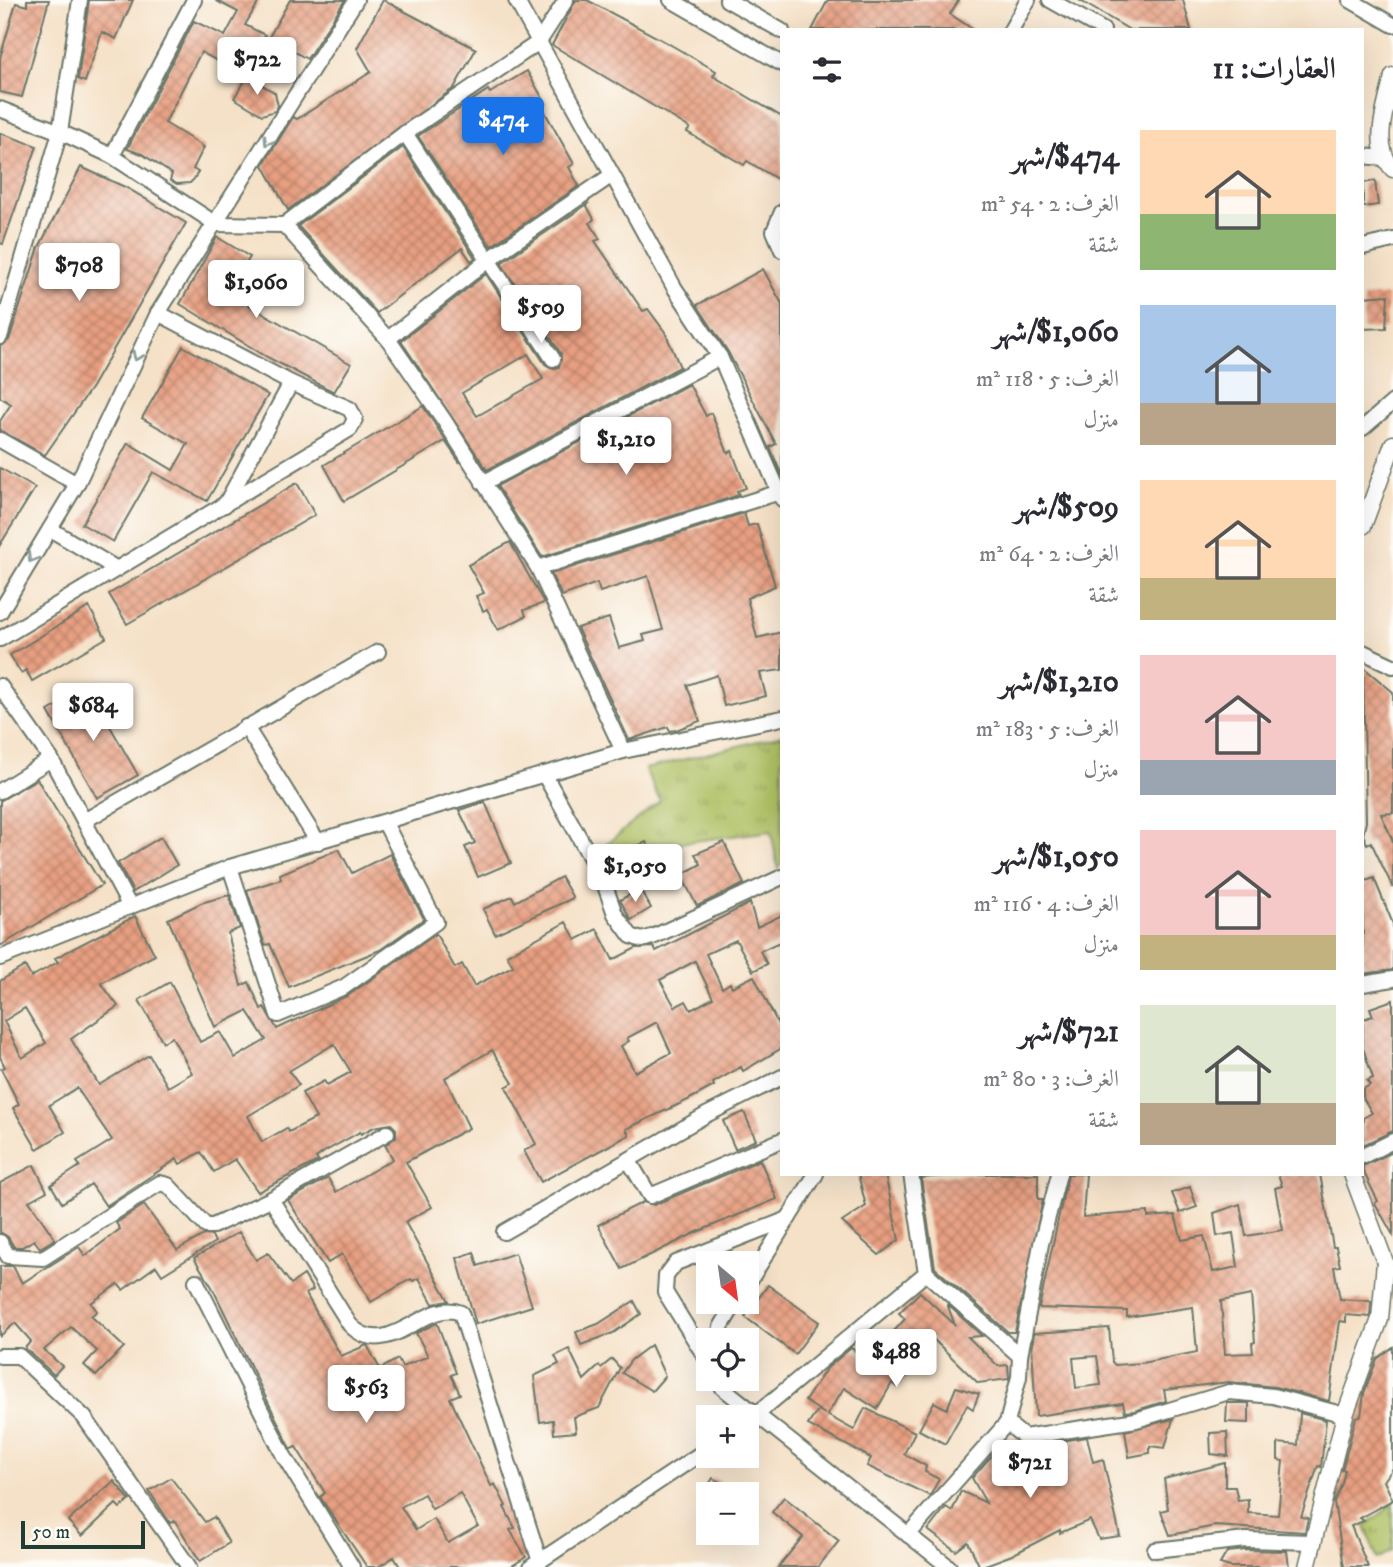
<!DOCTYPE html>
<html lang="ar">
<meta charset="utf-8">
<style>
:root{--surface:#fff;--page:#f2f2f3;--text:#2b2b33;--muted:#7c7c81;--accent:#1a73e8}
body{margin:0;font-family:"IM FELL DW Pica",Amiri,serif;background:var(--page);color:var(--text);direction:rtl;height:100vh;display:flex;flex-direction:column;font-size:26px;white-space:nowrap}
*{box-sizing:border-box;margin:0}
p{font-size:23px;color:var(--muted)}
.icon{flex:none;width:38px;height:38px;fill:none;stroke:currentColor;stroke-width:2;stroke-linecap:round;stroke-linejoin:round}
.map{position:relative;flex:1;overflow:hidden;direction:ltr}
.details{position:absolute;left:780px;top:28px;width:584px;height:1148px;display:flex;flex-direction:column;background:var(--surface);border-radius:0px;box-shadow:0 7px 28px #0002;direction:rtl}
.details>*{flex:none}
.needle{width:46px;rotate:151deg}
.buttons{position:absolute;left:696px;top:1251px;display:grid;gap:14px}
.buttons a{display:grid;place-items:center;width:63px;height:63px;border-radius:0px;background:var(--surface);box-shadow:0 7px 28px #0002;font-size:35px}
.scale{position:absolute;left:21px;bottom:18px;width:124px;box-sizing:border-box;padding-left:7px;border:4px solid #1f3d34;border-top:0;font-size:19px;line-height:24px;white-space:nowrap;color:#1f3d34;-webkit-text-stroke:5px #fdfcf7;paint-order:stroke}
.price{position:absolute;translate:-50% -60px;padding:0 16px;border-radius:7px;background:#fff;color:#222;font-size:23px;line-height:46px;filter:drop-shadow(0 2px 4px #0008)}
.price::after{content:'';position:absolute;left:50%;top:42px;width:21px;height:16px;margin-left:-10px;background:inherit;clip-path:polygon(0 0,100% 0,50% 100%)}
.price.current{background:var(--accent);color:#fff}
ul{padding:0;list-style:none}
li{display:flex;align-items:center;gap:21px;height:175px;padding:0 28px}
li span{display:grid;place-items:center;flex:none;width:196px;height:140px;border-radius:0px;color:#555}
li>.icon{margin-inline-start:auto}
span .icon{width:84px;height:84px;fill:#fffc;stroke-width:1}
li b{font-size:30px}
h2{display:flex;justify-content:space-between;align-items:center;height:84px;padding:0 28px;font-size:30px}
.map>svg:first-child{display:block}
.grass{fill:url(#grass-tufts);stroke:#677e4c;stroke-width:2}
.building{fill:url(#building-cross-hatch);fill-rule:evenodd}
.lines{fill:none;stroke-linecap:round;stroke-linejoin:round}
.minor-casing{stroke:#6a7667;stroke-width:18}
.tertiary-casing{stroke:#6a7667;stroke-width:19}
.minor{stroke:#fff;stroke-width:14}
.tertiary{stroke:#fff;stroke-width:16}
.oneway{stroke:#8f9e9a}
</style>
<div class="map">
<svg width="1393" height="1567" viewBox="0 0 1393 1567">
<defs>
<pattern id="grass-tufts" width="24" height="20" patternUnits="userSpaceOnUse" patternTransform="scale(1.75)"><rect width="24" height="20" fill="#afc063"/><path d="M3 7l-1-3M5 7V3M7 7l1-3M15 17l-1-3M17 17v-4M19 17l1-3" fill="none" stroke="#8e9d52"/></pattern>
<pattern id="building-cross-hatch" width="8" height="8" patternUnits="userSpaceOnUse" patternTransform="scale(1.75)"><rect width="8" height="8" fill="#e89f81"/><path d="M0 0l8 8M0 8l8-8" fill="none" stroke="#bb836a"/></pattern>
</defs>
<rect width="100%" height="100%" fill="#fdfcf7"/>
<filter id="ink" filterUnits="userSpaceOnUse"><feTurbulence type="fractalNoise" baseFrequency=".0143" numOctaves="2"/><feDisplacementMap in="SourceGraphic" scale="14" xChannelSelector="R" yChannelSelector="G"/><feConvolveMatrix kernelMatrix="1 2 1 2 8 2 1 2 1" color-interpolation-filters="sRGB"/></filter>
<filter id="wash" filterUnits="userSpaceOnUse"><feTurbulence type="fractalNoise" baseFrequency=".00686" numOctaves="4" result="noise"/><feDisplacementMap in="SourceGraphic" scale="28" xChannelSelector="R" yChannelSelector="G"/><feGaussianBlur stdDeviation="1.57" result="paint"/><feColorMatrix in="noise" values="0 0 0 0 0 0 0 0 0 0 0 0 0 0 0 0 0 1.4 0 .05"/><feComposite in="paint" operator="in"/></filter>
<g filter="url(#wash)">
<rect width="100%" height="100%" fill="#f5e1c7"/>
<g class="grass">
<polygon points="782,735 782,862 778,869 771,831 594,854 660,801 645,769"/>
<polygon points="1393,1504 1393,1550 1377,1559 1365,1526"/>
</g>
<g id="blocks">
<g class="building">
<polygon points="27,0 49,0 22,97 0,92 0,58 16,3 27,6"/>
<polygon points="89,0 133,0 116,39 102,32 85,82 78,79"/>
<polygon points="215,0 260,0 245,25 265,35 243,75 201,52 165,123 204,147 193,169 198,172 194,179 190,183 177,184 170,180 172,174 142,154 127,149 194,21 225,36 238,12"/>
<polygon points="290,0 345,0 307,59 269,37"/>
<polygon points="383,0 476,49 454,88 288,210 263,165 293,117 297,119 371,72 357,48"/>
<polygon points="576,0 587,0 664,41 716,71 713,76 782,117 782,182 747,161 744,165 687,132 690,128 552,45"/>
<polygon points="828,0 959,0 950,14 974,30 812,30"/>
<polygon points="1079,0 1183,0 1191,30 1130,30"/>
<polygon points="527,71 546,104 542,107 574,164 569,167 579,186 491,246 418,136 488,90 490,93"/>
<polygon points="248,76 275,93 278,106 275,111 262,115 234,98"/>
<polygon points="0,133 37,146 3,244 0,243"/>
<polygon points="403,147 475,258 471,261 462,248 377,313 298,226"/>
<polygon points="81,167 127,188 186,223 92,387 45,455 0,430 0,421 11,404 0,397 0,346 9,340 39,247"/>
<polygon points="1375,181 1378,205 1363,207 1363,183"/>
<path d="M 589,203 L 587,206 L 594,219 L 590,223 L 600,239 L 595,241 L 643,311 L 648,309 L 665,332 L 680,367 L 487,470 L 401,341 L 486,274 L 545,364 L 553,369 L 559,367 L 561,354 L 501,263 ZM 528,354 L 543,379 L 477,416 L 462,393 Z"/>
<polygon points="217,237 250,257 228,293 351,364 334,392 267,357 180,304"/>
<polygon points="763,269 782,304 782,476 770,447 776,444 728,352 697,305"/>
<polygon points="1388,295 1386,328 1363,329 1363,297"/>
<polygon points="183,346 268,395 207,501 153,472 113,542 82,524 128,443 173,470 188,444 142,418"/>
<polygon points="689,384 706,416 711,413 728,453 732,451 746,488 737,491 739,495 542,557 497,486"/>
<polygon points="423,406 460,463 445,441 344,501 324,465"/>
<polygon points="0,468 35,488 0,545"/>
<polygon points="297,483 315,515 127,624 109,594"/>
<polygon points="744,513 748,526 757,524 775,586 747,598 757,638 782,632 782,670 760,673 766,696 724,706 717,675 687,685 700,721 676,730 670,731 668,727 629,740 577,628 609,618 619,648 645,641 643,635 663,630 648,576 600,592 597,583 562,596 551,574"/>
<polygon points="510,542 544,603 524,610 526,616 498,630 487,609 483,611 476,596 484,593 468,565"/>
<polygon points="89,607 106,638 32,681 26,670 21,673 10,655"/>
<polygon points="1363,667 1393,692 1393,813 1381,814 1393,841 1393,888 1371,842 1367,844 1363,835 1366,822"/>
<polygon points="88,688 138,775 97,798 48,711"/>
<polygon points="37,779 102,885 0,946 0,801"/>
<polygon points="485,802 511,863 478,877 465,847 475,843 459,810"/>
<polygon points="161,837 177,865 133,892 118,863"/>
<polygon points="646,842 659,869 637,880 623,853"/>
<polygon points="724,842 744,884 697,906 681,875 701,864 695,854"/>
<polygon points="339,849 352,873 390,854 424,919 380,950 289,987 270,944 265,945 247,890 281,879 280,874"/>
<polygon points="561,877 573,898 495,934 483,909 512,896 515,902"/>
<polygon points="1374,878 1393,924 1393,970 1363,974 1363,882"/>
<polygon points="640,889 651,908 631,920 620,900"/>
<path d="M 229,895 L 240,928 L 228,933 L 241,986 L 249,982 L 261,1009 L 264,1007 L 277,1029 L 349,995 L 436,934 L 455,968 L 462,964 L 474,986 L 513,966 L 507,955 L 566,922 L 576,940 L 597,929 L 613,960 L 636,948 L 653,947 L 656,951 L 750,903 L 757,927 L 782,915 L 782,941 L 760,951 L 767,964 L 753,971 L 736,940 L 706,954 L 722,988 L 730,983 L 732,987 L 754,976 L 782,1032 L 782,1048 L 743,1071 L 741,1067 L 713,1083 L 714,1086 L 688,1100 L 626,1129 L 629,1135 L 541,1182 L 524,1151 L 536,1144 L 506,1087 L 513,1083 L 492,1050 L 445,1078 L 469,1128 L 406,1162 L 432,1207 L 405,1222 L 449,1301 L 433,1304 L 419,1278 L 413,1281 L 411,1279 L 371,1302 L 342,1254 L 328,1263 L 288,1200 L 328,1178 L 336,1192 L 393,1159 L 385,1145 L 396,1137 L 396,1129 L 391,1124 L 374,1127 L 361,1134 L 360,1132 L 324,1152 L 316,1158 L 318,1161 L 258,1192 L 235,1159 L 214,1172 L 201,1152 L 180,1164 L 177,1159 L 106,1206 L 91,1184 L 62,1203 L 51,1185 L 80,1166 L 77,1162 L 112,1140 L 77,1088 L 49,1105 L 65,1132 L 37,1149 L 13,1108 L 19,1104 L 1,1069 L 5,1067 L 0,1057 L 0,981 L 25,966 L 31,977 L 58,962 L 55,958 L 135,916 L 155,955 L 101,983 L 118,1006 L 71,1039 L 99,1085 L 149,1055 L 168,1087 L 192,1073 L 172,1037 L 163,1042 L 139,1000 L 170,982 L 200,1042 L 220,1032 L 235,1058 L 266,1040 L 247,1011 L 215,1027 L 168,919 L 201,903 ZM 695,961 L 713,998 L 691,1010 L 686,1001 L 675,1007 L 660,980 ZM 25,1008 L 46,1043 L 22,1058 L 4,1021 ZM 657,1022 L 671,1053 L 635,1072 L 621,1046 L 629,1041 L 627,1038 ZM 334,1044 L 351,1072 L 327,1085 L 324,1081 L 302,1093 L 316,1118 L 289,1132 L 287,1128 L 262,1142 L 248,1116 L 299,1085 L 289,1071 Z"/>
<polygon points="1393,1000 1393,1131 1363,1145 1363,1118 1372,1113 1363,1098 1363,1089 1370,1085 1367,1081 1373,1078 1363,1048 1363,1019 1373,1016 1370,1008"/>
<polygon points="744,1112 756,1140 735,1149 723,1121"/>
<polygon points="1393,1152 1393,1235 1375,1203 1378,1201 1363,1171 1363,1166"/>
<polygon points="760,1160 777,1199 697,1232 622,1269 598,1225 643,1202 654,1205"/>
<polygon points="34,1165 47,1191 29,1201 55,1239 40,1248 34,1240 22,1247 14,1247 8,1237 0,1232 0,1183"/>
<polygon points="858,1174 885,1174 899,1240 879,1255 842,1222 866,1206"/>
<polygon points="969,1174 1038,1174 1038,1199 1043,1199 1015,1332 1008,1332 935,1268 921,1178"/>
<path d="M 1068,1174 L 1086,1174 L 1083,1217 L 1148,1212 L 1148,1217 L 1175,1215 L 1182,1240 L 1204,1236 L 1213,1272 L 1238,1267 L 1233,1233 L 1217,1236 L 1214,1213 L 1240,1204 L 1246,1236 L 1283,1230 L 1275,1188 L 1282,1186 L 1278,1174 L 1320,1174 L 1333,1247 L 1336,1247 L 1340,1266 L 1334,1267 L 1340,1299 L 1371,1301 L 1370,1317 L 1346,1315 L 1346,1322 L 1340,1321 L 1329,1401 L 1275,1387 L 1229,1382 L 1164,1390 L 1166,1401 L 1134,1411 L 1125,1412 L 1123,1403 L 1036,1416 L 1032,1346 L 1034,1333 L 1109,1328 L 1112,1362 L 1115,1365 L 1142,1363 L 1197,1352 L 1193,1307 L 1127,1317 L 1127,1311 L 1039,1308 ZM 1251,1295 L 1255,1342 L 1252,1343 L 1253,1353 L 1225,1354 L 1221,1301 ZM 1097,1356 L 1101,1385 L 1076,1388 L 1073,1358 Z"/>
<polygon points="1190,1187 1197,1207 1180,1213 1172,1193"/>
<polygon points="144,1205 177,1250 204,1235 212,1236 215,1242 162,1275 156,1266 123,1290 118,1284 91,1303 97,1311 91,1316 124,1347 96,1376 84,1365 97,1351 71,1327 44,1350 62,1366 54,1375 25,1348 31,1341 15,1323 0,1336 0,1266 13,1266 22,1283 79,1247 85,1256 120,1229 116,1223"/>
<path d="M 239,1232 L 256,1260 L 268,1253 L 291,1284 L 304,1275 L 313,1290 L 306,1294 L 341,1356 L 367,1345 L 380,1369 L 398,1359 L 402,1367 L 428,1356 L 416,1333 L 437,1323 L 456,1373 L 451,1375 L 460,1394 L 450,1398 L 491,1486 L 495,1484 L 506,1506 L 504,1507 L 515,1528 L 510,1530 L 526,1557 L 510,1567 L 400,1567 L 394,1557 L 378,1567 L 367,1567 L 320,1497 L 325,1493 L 296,1447 L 291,1449 L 212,1287 L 194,1258 ZM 460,1493 L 478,1526 L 448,1543 L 434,1519 L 416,1530 L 401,1507 L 424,1494 L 432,1509 Z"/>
<polygon points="474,1252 478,1266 515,1253 532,1306 476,1324 457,1258"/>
<polygon points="768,1285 819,1322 795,1354 745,1317"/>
<polygon points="920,1292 955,1325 947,1304 982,1336 968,1337 998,1366 1008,1365 1009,1379 978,1383 927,1333 901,1361 911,1370 897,1387 892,1383 877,1409 844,1388 827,1415 854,1430 865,1408 915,1432 904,1454 926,1466 925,1472 939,1479 930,1496 867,1466 871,1458 808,1425 818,1410 825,1414 805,1401 826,1369 851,1348 878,1367 894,1347 886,1340 905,1319 899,1313"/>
<polygon points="634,1301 641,1314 613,1333 581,1345 576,1332 598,1324"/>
<polygon points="651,1345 665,1376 652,1391 622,1373 631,1360"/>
<polygon points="1393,1347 1393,1468 1384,1481 1393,1500 1360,1518 1364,1521 1351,1526 1368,1567 1344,1567 1334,1502 1342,1483 1345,1470 1342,1470 1356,1417 1361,1416 1364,1393 1377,1359"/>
<polygon points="569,1349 584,1380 599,1366 601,1368 612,1359 620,1368 599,1408 574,1417 576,1432 554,1434 553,1420 540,1422 534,1376 559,1364 555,1356"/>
<polygon points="956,1387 979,1394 973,1409 967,1405 945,1444 919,1430 934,1402 947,1409"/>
<polygon points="1227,1403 1249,1403 1249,1423 1226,1422"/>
<polygon points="1300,1413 1326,1420 1321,1467 1318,1466 1301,1517 1308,1518 1305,1532 1215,1526 1170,1535 1161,1511 1168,1509 1164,1479 1225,1463 1225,1487 1235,1487 1238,1500 1248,1499 1248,1513 1278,1515 1283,1461 1278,1460 1278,1443 1298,1445"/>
<polygon points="1173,1419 1165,1448 1150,1446 1150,1453 1129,1457 1125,1431"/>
<polygon points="1227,1432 1228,1456 1211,1454 1210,1433"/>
<polygon points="1087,1437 1093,1462 1103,1459 1120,1536 1099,1539 1090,1520 1060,1533 1060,1530 1012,1555 980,1567 968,1542 956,1551 928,1530 946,1507 952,1511 961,1491 986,1503 972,1478 1000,1446 1013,1442 1014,1447 1025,1447"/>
<polygon points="171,1478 205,1522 214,1517 229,1543 200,1561 175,1521 170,1523 149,1491"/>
<polygon points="713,1478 740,1494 703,1494"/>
<polygon points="114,1481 130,1500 120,1508 116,1504 82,1536 68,1521"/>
<polygon points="784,1497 839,1541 818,1567 778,1567 803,1537 772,1512"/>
<polygon points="1246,1550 1287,1551 1289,1567 1230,1567 1220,1564 1227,1552"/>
</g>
</g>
</g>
<g filter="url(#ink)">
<use href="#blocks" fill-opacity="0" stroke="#6a7667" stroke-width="2"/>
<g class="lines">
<g class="minor-casing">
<g id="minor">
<polyline points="516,0 674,287 720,357 782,499"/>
<polyline points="671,0 782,64"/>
<polyline points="727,0 782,31"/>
<polyline points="1050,0 1103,30"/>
<polyline points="1350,0 1393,25"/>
<polyline points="1011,30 1028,0"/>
<polyline points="0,109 60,132 112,156 216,224 284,225 405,133 539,42 566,0"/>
<polyline points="405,133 553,359"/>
<polyline points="112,156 194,0"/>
<polyline points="1363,156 1383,158"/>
<polyline points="782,212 774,231 782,250"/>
<polyline points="284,225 388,339 444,420 538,568 623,751"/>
<polyline points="1363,247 1393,240"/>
<polyline points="0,337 60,132 80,0"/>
<polyline points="388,339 488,260 612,175"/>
<polyline points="1363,428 1393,402"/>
<polyline points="0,440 77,484"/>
<polyline points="483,483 720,357"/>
<polyline points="225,505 291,383"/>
<polyline points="50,529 117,569"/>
<polyline points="538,568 780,492"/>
<polyline points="0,612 77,484 158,313 356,0"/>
<polyline points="0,639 350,429 355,419 350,409 291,383 158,313"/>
<polyline points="1363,652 1393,666"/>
<polyline points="0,686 51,759 130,907"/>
<polyline points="246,727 318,842"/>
<polyline points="544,774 603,880 615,914 631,936 642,940 655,936 782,877"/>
<polyline points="0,791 51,759"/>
<polyline points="84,821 378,652"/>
<polyline points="230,867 278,1015 344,987 436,922 385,823"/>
<polyline points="0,958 230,867 623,751 782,718"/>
<polyline points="1363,984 1393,979"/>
<polyline points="1363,1156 1393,1141"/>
<polyline points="629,1161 650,1196 782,1140"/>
<polyline points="271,1199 387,1133"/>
<polyline points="504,1232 706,1115 782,1077"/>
<path d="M 0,1242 L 8,1256 L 43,1258 L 160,1183 L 168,1185 L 206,1226 L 213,1226 L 271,1199 L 350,1325 C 389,1364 425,1297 461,1313 L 540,1562"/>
<polyline points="926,1273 1020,1356 1019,1377 1007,1423 1024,1437 1136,1420 1229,1392 1273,1396 1345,1415"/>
<polyline points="196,1281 284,1456 352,1567"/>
<polyline points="747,1285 816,1174"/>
<polyline points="718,1340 721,1327 736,1302"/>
<polyline points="0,1356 19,1356 84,1417 189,1567"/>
<polyline points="1020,1356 1041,1244 1059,1174"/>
<polyline points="709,1363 665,1292 666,1276 676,1263 788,1219"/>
<polyline points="718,1379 723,1388 949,1567"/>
<polyline points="747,1422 926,1273 911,1174"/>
<polyline points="908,1535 1007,1423"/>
<polyline points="1155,1550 1246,1540 1313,1542"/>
<polyline points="531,1567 709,1448"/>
</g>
</g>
<g class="tertiary-casing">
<g id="tertiary">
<path d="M 1393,76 C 1387,106 1370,144 1393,169"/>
<polyline points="1363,526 1393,444"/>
<polyline points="1307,1567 1345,1415 1380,1319 1385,1262 1352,1174"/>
</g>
</g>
<use href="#minor" class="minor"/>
<use href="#tertiary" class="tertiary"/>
</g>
<defs><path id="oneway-chevron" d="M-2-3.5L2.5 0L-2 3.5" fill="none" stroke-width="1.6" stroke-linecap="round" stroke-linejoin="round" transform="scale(1.75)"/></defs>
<g class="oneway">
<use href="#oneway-chevron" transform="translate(268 141) rotate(122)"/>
<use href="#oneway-chevron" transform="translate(137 356) rotate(116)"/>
<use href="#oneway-chevron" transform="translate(32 558) rotate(121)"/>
</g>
</g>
</svg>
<div class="buttons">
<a><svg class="needle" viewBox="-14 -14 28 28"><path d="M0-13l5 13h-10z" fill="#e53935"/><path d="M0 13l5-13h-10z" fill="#7c7c81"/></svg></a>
<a><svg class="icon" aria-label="locate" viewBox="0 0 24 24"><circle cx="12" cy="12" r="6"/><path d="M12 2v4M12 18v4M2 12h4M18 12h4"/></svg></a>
<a>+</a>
<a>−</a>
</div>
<div class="scale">50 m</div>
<b class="price" style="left:257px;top:97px">$722</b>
<b class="price current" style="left:503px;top:157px">$474</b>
<b class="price" style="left:79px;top:303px">$708</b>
<b class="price" style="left:256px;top:320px">$1,060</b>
<b class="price" style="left:541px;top:345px">$509</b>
<b class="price" style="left:626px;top:477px">$1,210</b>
<b class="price" style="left:93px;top:743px">$684</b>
<b class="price" style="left:635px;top:904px">$1,050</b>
<b class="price" style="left:896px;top:1389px">$488</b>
<b class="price" style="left:366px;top:1425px">$563</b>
<b class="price" style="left:1030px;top:1500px">$721</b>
<section class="details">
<h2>العقارات: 11<svg class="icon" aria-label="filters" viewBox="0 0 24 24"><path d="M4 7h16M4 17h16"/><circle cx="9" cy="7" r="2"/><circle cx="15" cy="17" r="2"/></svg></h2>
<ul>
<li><span style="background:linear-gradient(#ffd9b3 60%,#8fb573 0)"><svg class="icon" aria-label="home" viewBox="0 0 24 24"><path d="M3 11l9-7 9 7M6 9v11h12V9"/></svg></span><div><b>$474/شهر</b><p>الغرف: 2 · 54 m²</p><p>شقة</p></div></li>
<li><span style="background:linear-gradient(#a9c7e8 70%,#b9a48a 0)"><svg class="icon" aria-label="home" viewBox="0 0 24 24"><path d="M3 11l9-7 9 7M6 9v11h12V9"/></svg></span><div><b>$1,060/شهر</b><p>الغرف: 5 · 118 m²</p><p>منزل</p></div></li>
<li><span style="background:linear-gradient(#ffd9b3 70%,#c2b280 0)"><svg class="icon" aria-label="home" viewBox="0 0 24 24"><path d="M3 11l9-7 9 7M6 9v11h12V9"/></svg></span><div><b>$509/شهر</b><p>الغرف: 2 · 64 m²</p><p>شقة</p></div></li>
<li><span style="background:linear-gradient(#f6c9c9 75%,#9aa5b1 0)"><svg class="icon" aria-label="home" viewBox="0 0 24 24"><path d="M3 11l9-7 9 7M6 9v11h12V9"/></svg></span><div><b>$1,210/شهر</b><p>الغرف: 5 · 183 m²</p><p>منزل</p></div></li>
<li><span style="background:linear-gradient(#f6c9c9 75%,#c2b280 0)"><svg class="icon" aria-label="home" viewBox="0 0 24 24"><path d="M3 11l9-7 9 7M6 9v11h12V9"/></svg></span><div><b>$1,050/شهر</b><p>الغرف: 4 · 116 m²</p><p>منزل</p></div></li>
<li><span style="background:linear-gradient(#dfe7d0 70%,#b9a48a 0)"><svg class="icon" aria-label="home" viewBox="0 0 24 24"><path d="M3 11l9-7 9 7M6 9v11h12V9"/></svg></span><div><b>$721/شهر</b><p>الغرف: 3 · 80 m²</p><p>شقة</p></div></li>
</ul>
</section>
</div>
